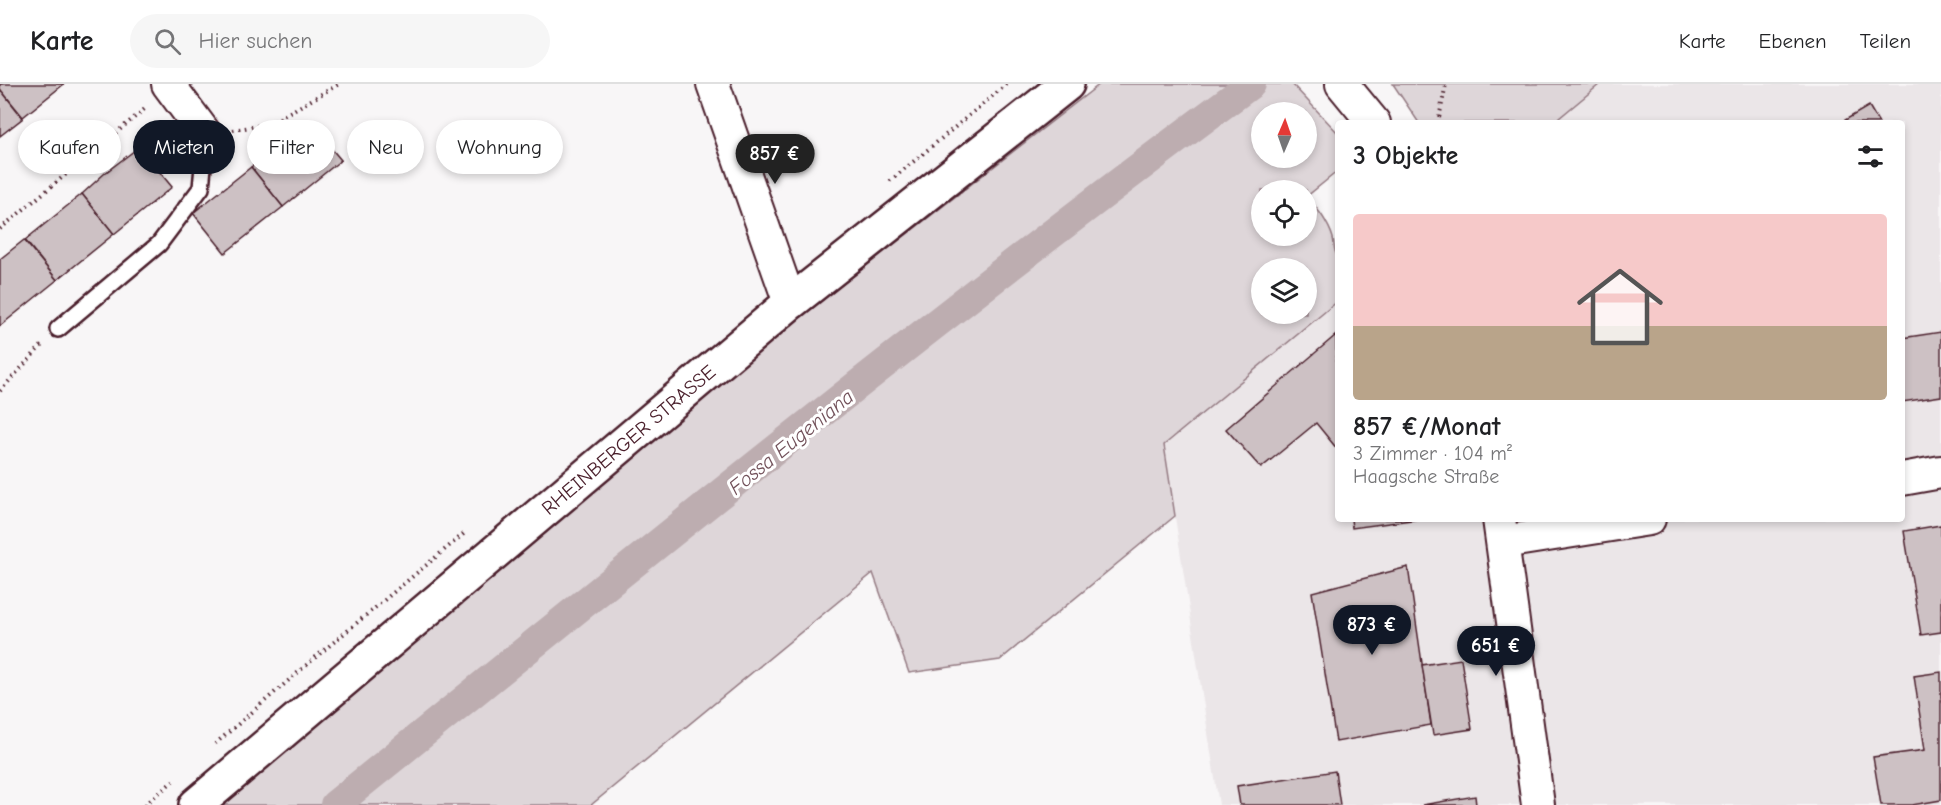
<!DOCTYPE html>
<html lang="de">
<meta charset="utf-8">
<style>
:root{--surface:#fff;--page:#f6f6f6;--text:#202124;--muted:#757577;--line:#e0e0e0;--accent:#111827}
body{margin:0;font-family:"Comic Neue",sans-serif;background:var(--page);color:var(--text);height:100vh;display:flex;flex-direction:column;font-size:22px;white-space:nowrap}
*{box-sizing:border-box;margin:0}
p{font-size:20px;color:var(--muted)}
.icon{flex:none;width:33px;height:33px;fill:none;stroke:currentColor;stroke-width:2;stroke-linecap:round;stroke-linejoin:round}
.map{position:relative;flex:1;overflow:hidden}
.panel{position:absolute;left:1335px;top:36px;width:570px;height:402px;display:flex;flex-direction:column;background:var(--surface);border-radius:6px;box-shadow:0 3px 9px #0003}
.panel>*{flex:none}
.banner{position:absolute;left:18px;top:36px;width:570px;height:54px;display:flex;gap:12px}
.needle{width:39px;rotate:2deg}
.buttons{position:absolute;left:1251px;top:18px;display:grid;gap:12px}
.buttons a{display:grid;place-items:center;width:66px;height:66px;border-radius:50%;background:var(--surface);box-shadow:0 3px 9px #0003;font-size:30px}
.price{position:absolute;translate:-50% -51px;padding:0 14px;border-radius:21px;background:var(--accent);color:#fff;font-size:20px;line-height:39px;filter:drop-shadow(0 2px 3px #0008)}
.price::after{content:'';position:absolute;left:50%;top:36px;width:18px;height:14px;margin-left:-9px;background:inherit;clip-path:polygon(0 0,100% 0,50% 100%)}
.price.active{background:#222;color:#fff}
ul{padding:0;list-style:none}
li{display:grid;align-content:center;gap:12px;height:318px;padding:0 18px}
li span{display:grid;place-items:center;height:186px;border-radius:6px;color:#555}
li>.icon{margin-inline-start:auto}
span .icon{width:108px;height:108px;fill:#fffc;stroke-width:1}
li b{font-size:26px}
h2{display:flex;justify-content:space-between;align-items:center;height:72px;padding:0 18px;font-size:26px}
.chip{padding:0 21px;border-radius:27px;background:var(--surface);box-shadow:0 3px 9px #0003;font-size:21px;line-height:54px}
.chip.active{background:var(--accent);color:#fff}
header{display:flex;align-items:center;gap:36px;box-sizing:border-box;height:84px;padding:0 30px;background:var(--surface);border-bottom:2px solid var(--line)}
header strong{font-size:28px}
nav{display:flex;gap:33px;margin-inline-start:auto;font-size:21px}
.search{width:420px;height:54px;background:var(--page);display:flex;align-items:center;gap:15px;box-sizing:border-box;padding:0 21px;border-radius:33px;color:var(--muted);font-size:22px}
.map>svg:first-child{display:block}
.built{fill:#ebe6e8}
.green{fill:#ded6d9;stroke:#947a82;stroke-width:1.5;fill-rule:evenodd}
.lines{fill:none;stroke-linecap:round;stroke-linejoin:round}
.canal{stroke:#bdadb0;stroke-width:30}
.building{fill:#cdc1c4;stroke:#4a1f2b;stroke-width:1.5}
.lane-casing{stroke:#4a1f2b;stroke-width:20}
.street-casing{stroke:#4a1f2b;stroke-width:36}
.primary-casing{stroke:#4a1f2b;stroke-width:38}
.path{stroke:#4a1f2b;stroke-width:4;stroke-dasharray:1.5 4.5;stroke-linecap:butt}
.lane{stroke:#fff;stroke-width:15}
.street{stroke:#fff;stroke-width:32}
.primary{stroke:#fff;stroke-width:33}
.labels{text-anchor:middle;stroke-width:6;stroke-linejoin:round;paint-order:stroke}
.street-label{font-size:20px;fill:#4a1f2b;stroke:#fff}
.water-label{font-size:21px;font-style:italic;fill:#72515a;stroke:#fff}
</style>
<header>
<strong>Karte</strong>
<div class="search"><svg class="icon" aria-label="search" viewBox="0 0 24 24"><circle cx="10" cy="10" r="6"/><path d="M15 15l6 6"/></svg>Hier suchen</div>
<nav><a>Karte</a><a>Ebenen</a><a>Teilen</a></nav>
</header>
<div class="map">
<svg width="1941" height="721" viewBox="0 0 1941 721">
<rect width="100%" height="100%" fill="#f8f6f7"/>
<filter id="ink" filterUnits="userSpaceOnUse"><feTurbulence type="fractalNoise" baseFrequency=".0167" numOctaves="2"/><feDisplacementMap in="SourceGraphic" scale="12" xChannelSelector="R" yChannelSelector="G"/><feConvolveMatrix kernelMatrix="1 2 1 2 8 2 1 2 1" color-interpolation-filters="sRGB"/></filter>
<g filter="url(#ink)">
<polygon class="built" points="1600,0 1941,0 1941,721 1219,721 1164,361 1338,217 1338,435 1902,435 1902,39 1553,39"/>
<g class="green">
<path d="M 1100,0 L 1292,0 L 1338,49 L 1338,87 L 1307,112 L 1306,106 L 1262,106 L 1262,152 L 1306,152 L 1307,113 C 1317,123 1329,140 1333,154 C 1335,162 1333,167 1338,173 L 1338,217 L 1164,361 L 1175,432 L 1000,576 L 909,589 L 873,489 L 591,721 L 216,721 L 405,560 L 798,235 ZM 1262,28 L 1306,28 L 1306,74 L 1262,74 ZM 1262,184 L 1306,184 L 1306,230 L 1262,230 Z"/>
<polygon points="1393,0 1600,0 1553,39 1419,39"/>
</g>
<g class="lines">
<path class="canal" d="M 335,721 C 637,476 938,231 1251,0"/>
</g>
<g class="building">
<polygon points="0,0 64,0 23,33 0,5"/>
<polygon points="0,5 23,34 0,52"/>
<polygon points="1869,22 1879,39 1840,39"/>
<polygon points="308,37 341,76 283,123 251,83"/>
<polygon points="139,63 172,103 114,150 82,110 105,89"/>
<polygon points="251,83 283,123 225,169 193,129"/>
<polygon points="82,110 114,150 57,196 25,156"/>
<polygon points="24,156 57,196 0,242 0,175"/>
<polygon points="1941,248 1941,312 1902,318 1902,254"/>
<polygon points="1336,251 1338,366 1316,339 1261,384 1226,345"/>
<polygon points="1351,435 1419,435 1352,444"/>
<polygon points="1941,441 1941,548 1921,551 1904,447"/>
<polygon points="1408,483 1431,641 1336,658 1312,508"/>
<polygon points="1461,575 1472,645 1433,651 1422,581"/>
<polygon points="1941,588 1941,716 1912,721 1881,721 1873,673 1925,666 1914,592"/>
<polygon points="1335,687 1340,721 1240,721 1237,702"/>
<polygon points="1475,712 1476,721 1422,721"/>
</g>
<g class="lines">
<g class="lane-casing">
<polyline id="lane" points="58,245 159,160 201,104 206,51"/>
</g>
<g class="street-casing">
<g id="street">
<polyline points="168,0 206,51"/>
<polyline points="713,0 790,219"/>
<polyline points="1342,0 1374,39"/>
<polyline points="1902,395 1941,388"/>
<polyline points="1499,435 1538,721"/>
<polyline points="1503,458 1649,435"/>
</g>
</g>
<g class="primary-casing">
<g id="primary">
<path id="s1" d="M 196,721 L 790,219 L 1067,0"/>
</g>
</g>
<g class="path">
<polyline points="1438,39 1446,0"/>
<polyline points="233,46 269,40 339,0"/>
<polyline points="890,97 1007,0"/>
<polyline points="0,145 147,23"/>
<polyline points="0,307 44,259"/>
<polyline points="215,660 317,572 466,448"/>
<polyline points="145,721 173,697"/>
</g>
<use href="#lane" class="lane"/>
<use href="#street" class="street"/>
<use href="#primary" class="primary"/>
</g>
</g>
<g class="labels">
<g class="street-label">
<text dy="7" stroke="none"><textPath href="#s1" startOffset="566">RHEINBERGER STRASSE</textPath></text>
</g>
<g class="water-label">
<text transform="translate(791 358) rotate(-39)" y="7">Fossa Eugeniana</text>
</g>
</g>
</svg>
<div class="buttons">
<a><svg class="needle" viewBox="-14 -14 28 28"><path d="M0-13l5 13h-10z" fill="#e53935"/><path d="M0 13l5-13h-10z" fill="#757577"/></svg></a>
<a><svg class="icon" aria-label="locate" viewBox="0 0 24 24"><circle cx="12" cy="12" r="6"/><path d="M12 2v4M12 18v4M2 12h4M18 12h4"/></svg></a>
<a><svg class="icon" aria-label="layers" viewBox="0 0 24 24"><path d="M12 4l9 5-9 5-9-5zM3 14l9 5 9-5"/></svg></a>
</div>
<b class="price active" style="left:775px;top:101px">857 €</b>
<b class="price" style="left:1372px;top:572px">873 €</b>
<b class="price" style="left:1496px;top:593px">651 €</b>
<div class="banner">
<a class="chip">Kaufen</a>
<a class="chip active">Mieten</a>
<a class="chip">Filter</a>
<a class="chip">Neu</a>
<a class="chip">Wohnung</a>
</div>
<section class="panel">
<h2>3 Objekte<svg class="icon" aria-label="filters" viewBox="0 0 24 24"><path d="M4 7h16M4 17h16"/><circle cx="9" cy="7" r="2"/><circle cx="15" cy="17" r="2"/></svg></h2>
<ul>
<li><span style="background:linear-gradient(#f6c9c9 60%,#b9a48a 0)"><svg class="icon" aria-label="home" viewBox="0 0 24 24"><path d="M3 11l9-7 9 7M6 9v11h12V9"/></svg></span><div><b>857 €/Monat</b><p>3 Zimmer · 104 m²</p><p>Haagsche Straße</p></div></li>
</ul>
</section>
</div>
